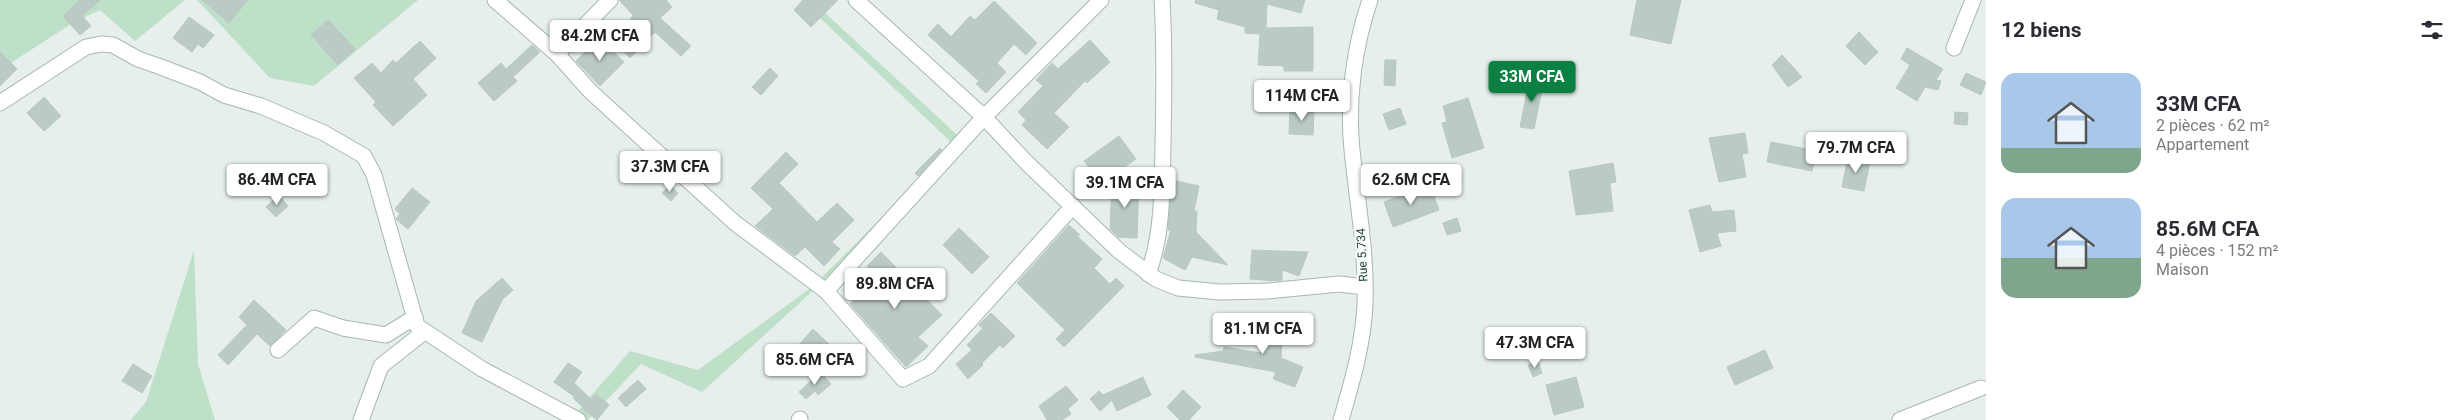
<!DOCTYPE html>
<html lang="fr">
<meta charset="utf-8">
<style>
:root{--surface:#fff;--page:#f2f2f3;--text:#2b2b33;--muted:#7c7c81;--accent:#0b8043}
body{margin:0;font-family:Roboto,sans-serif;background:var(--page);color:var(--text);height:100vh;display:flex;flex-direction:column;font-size:19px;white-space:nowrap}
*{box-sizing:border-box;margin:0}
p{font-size:16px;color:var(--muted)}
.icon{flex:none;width:28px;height:28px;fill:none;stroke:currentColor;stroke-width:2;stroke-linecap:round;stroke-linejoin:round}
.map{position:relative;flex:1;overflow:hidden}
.details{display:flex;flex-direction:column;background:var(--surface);width:475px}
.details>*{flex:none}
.price{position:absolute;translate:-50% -42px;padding:0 11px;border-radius:5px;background:#fff;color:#222;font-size:16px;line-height:32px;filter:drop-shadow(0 1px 2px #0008)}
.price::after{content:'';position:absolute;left:50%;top:30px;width:15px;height:11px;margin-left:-8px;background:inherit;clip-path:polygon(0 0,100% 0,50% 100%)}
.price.current{background:var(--accent);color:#fff}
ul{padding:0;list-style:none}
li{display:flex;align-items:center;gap:15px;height:125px;padding:0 15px}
li span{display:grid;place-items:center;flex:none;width:140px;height:100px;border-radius:15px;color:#555}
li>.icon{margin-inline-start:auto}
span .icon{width:60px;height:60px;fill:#fffc;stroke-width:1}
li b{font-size:21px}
h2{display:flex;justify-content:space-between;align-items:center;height:60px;padding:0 15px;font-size:21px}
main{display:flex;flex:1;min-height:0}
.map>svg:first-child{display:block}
.green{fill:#bfe0c8}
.building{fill:#bbcac4;stroke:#b8c9c2}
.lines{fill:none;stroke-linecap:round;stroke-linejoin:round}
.minor-casing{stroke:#a8b8b2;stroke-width:17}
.minor{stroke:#fff;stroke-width:15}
.labels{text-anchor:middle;stroke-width:5;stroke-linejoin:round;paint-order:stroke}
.street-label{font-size:12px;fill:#24423a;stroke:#f7fbf9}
</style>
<main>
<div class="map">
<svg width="1986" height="420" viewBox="0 0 1986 420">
<rect width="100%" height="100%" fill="#e6efeb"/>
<g class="green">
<polygon points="0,0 185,0 135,41 100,10 71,24 0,70"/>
<polygon points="197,0 418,0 314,86 270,78"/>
<polygon points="801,0 811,0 966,143 806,297 702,392 641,364 588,420 570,420 630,351 698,370 812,287 954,145"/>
<polygon points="194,250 198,364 215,420 131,420 146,402"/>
</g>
<g class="building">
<polygon points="80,0 100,0 82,16 91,26 80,35 63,16"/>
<polygon points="202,0 248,0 229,23"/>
<polygon points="619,0 666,0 672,7 660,18 691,46 681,56 655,32 630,58 622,50 642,29 630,20 633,15"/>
<polygon points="803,0 838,0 811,27 794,10"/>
<polygon points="1196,0 1305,0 1301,13 1267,4 1266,28 1313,27 1313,71 1284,71 1284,66 1258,65 1260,34 1245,33 1245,27 1217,19 1219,10 1195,3"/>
<polygon points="1637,0 1681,0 1671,44 1630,35"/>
<polygon points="994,1 1037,43 1026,55 1014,44 997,63 1006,72 986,93 976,84 979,81 928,35 938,24 951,37 970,16 975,20"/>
<polygon points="189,17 214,35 203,48 198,44 192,52 173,38"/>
<polygon points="328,20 355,49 338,65 311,35"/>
<polygon points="1859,32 1878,52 1865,65 1846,46"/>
<polygon points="599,38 624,62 600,86 576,61"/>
<polygon points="1090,40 1110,62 1087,83 1085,81 1054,113 1069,127 1047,149 1022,125 1026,120 1018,112 1043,86 1036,80 1052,63 1058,69"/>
<polygon points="420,41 436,58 413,79 427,95 393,126 373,105 376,102 354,78 372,63 381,73 393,60 396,63"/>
<polygon points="532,45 540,52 513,77 517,81 494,101 478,83 501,63 506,69"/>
<polygon points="1907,48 1943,69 1936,80 1941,81 1938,90 1925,87 1917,101 1896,88 1910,65 1901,59"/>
<polygon points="0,52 17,69 0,86"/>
<polygon points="1782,55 1802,77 1788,87 1772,65"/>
<polygon points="1385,60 1396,60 1395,86 1384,85"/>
<polygon points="770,68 778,76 761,95 752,87"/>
<polygon points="1966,73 1986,82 1981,95 1960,85"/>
<polygon points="1530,77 1544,80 1534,129 1520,127"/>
<polygon points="44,97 61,116 44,131 27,113"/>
<polygon points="1468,98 1484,148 1452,158 1442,123 1447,122 1443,106"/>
<polygon points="1400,108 1406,124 1389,130 1383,114"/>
<polygon points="1290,109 1314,110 1313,135 1289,134"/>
<polygon points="1955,112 1968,113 1967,125 1954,124"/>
<polygon points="1745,133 1748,153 1742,154 1746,177 1719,182 1709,138"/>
<polygon points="1119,136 1136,159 1089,192 1082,183 1094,174 1084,161"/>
<polygon points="1771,142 1817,151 1812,171 1767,162"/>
<polygon points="940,148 942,150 918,176 915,173"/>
<polygon points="786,152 798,164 779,183 817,222 837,203 854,220 832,242 840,249 824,266 805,247 795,256 755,226 773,209 751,188"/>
<polygon points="1848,157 1870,161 1864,191 1842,187"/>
<polygon points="1613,163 1616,182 1610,183 1613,211 1576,215 1569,171"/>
<polygon points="1112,180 1139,182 1137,238 1118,237 1110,229"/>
<polygon points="1172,180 1199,186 1194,211 1197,211 1196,232 1228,265 1192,257 1185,270 1163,258 1171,230 1168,230"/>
<polygon points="670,185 678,193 671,201 662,193"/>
<polygon points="1413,185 1416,194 1431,188 1439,210 1393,227 1384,202 1400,196 1398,191"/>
<polygon points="412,188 430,202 408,229 396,219 400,214 395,209"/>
<polygon points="279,195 288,206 276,217 266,207"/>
<polygon points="1710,205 1712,212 1734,210 1736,231 1717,233 1721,246 1700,252 1689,210"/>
<polygon points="1457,218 1461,231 1447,235 1443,223"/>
<polygon points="1069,225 1080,235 1076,235 1102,259 1094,268 1110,284 1116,278 1124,286 1064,347 1056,339 1065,330 1017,283"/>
<polygon points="959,228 989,257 972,274 943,245"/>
<polygon points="1252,250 1308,252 1299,276 1282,270 1282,280 1277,281 1250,279"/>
<polygon points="881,252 942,315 918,337 928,346 906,367 850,304 865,288 861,284 873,273 867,266"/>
<polygon points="502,278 513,290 502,300 482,342 462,333 476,301"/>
<polygon points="254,300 286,330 270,346 257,334 228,365 218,355 247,325 239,317"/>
<polygon points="991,313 1015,336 1003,348 1000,345 982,363 983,365 968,379 956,364 972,350 967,345 983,328 979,325"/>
<polygon points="1263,319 1283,320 1281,358 1303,367 1295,387 1273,379 1276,372 1195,357 1195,355 1223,351 1224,347 1261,353"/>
<polygon points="813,329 832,347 814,365 796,348"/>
<polygon points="1765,350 1773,368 1735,385 1727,367"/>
<polygon points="1538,361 1542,373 1533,377 1528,365"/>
<polygon points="568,363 582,372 574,383 591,399 596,394 609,405 597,420 583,409 584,408 573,398 575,397 554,382"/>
<polygon points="133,364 152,376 142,393 122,381"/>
<polygon points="820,372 831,384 818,395 815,391 806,399 799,392"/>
<polygon points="1143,377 1151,395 1117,411 1112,400 1100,411 1090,399 1099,391 1103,395"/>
<polygon points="1576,377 1584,407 1554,415 1546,385"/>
<polygon points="638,380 646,389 626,407 618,398"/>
<polygon points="1066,386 1078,400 1068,409 1071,414 1062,420 1047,420 1039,406"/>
<polygon points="1183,390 1201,407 1189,420 1180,420 1167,407"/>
</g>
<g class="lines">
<g class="minor-casing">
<g id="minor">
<polyline points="495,0 557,54 591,92 735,223 826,291 984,117 1101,0"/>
<polyline points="856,0 984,117 1027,163 1119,251 1156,279 1178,288 1220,292 1267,291 1339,284 1364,287"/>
<polyline points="1954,48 1973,0"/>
<polyline points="557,54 610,0"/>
<polyline points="0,103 86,47 101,44 113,45 138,59 161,67 200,82 224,95 261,106 324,133 364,156 374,175 417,326 482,369 578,420"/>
<path d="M 1148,274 C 1163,234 1162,188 1163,146 C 1164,97 1165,48 1162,0"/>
<polyline points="826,291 903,379 929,366 1073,206"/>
<polyline points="278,350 314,318 343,328 386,335 415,317"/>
<polyline points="361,420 381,366 424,332"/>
<polyline points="799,420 800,419"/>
<path d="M 1341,420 C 1352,382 1363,345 1365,305 C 1367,253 1357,201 1352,150 C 1347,101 1354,47 1370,0"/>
<polyline points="1900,420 1981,388"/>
</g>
</g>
<use href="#minor" class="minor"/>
</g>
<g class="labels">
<g class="street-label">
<text transform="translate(1362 255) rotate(-93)" y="4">Rue 5.734</text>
</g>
</g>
</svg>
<b class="price" style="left:600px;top:62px">84.2M CFA</b>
<b class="price current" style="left:1532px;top:103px">33M CFA</b>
<b class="price" style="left:1302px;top:122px">114M CFA</b>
<b class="price" style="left:1856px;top:174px">79.7M CFA</b>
<b class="price" style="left:670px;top:193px">37.3M CFA</b>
<b class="price" style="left:277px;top:206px">86.4M CFA</b>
<b class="price" style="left:1411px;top:206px">62.6M CFA</b>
<b class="price" style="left:1125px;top:209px">39.1M CFA</b>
<b class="price" style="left:895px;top:310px">89.8M CFA</b>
<b class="price" style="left:1263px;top:355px">81.1M CFA</b>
<b class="price" style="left:1535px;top:369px">47.3M CFA</b>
<b class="price" style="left:815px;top:386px">85.6M CFA</b>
</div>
<section class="details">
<h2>12 biens<svg class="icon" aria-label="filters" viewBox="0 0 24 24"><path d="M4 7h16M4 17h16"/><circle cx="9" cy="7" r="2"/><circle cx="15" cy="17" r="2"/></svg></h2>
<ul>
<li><span style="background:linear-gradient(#a9c7e8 75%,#7fa58c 0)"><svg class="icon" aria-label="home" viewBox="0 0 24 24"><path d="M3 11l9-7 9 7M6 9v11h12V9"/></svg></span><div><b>33M CFA</b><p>2 pièces · 62 m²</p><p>Appartement</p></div></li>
<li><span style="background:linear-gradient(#a9c7e8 60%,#7fa58c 0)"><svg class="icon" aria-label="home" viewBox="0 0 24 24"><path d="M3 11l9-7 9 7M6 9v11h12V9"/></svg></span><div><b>85.6M CFA</b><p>4 pièces · 152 m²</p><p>Maison</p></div></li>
</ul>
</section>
</main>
